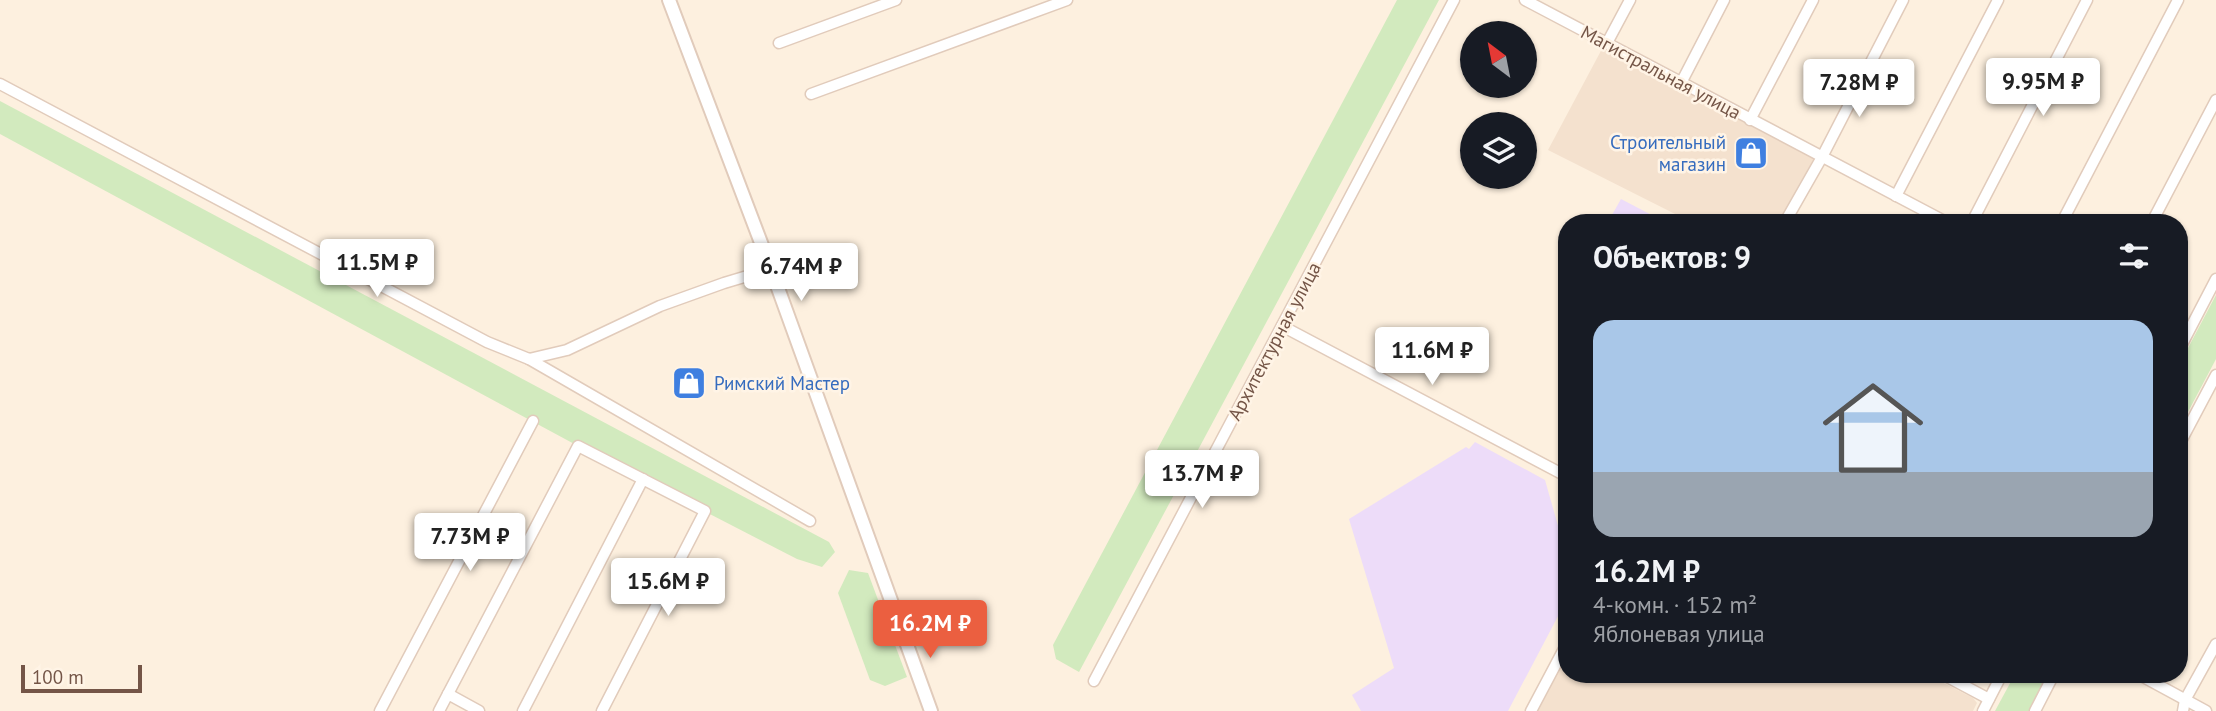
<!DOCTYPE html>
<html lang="ru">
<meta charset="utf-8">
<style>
:root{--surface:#171b24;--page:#242831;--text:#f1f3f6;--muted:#9ea1a6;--line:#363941;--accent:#eb5f40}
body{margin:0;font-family:"PT Sans",sans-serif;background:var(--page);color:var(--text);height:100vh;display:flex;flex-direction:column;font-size:26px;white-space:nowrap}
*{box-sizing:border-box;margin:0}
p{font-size:23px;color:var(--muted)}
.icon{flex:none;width:38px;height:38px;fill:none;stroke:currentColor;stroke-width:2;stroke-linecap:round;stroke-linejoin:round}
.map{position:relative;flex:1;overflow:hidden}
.sheet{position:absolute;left:1558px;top:214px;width:630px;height:469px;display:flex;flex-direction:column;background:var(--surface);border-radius:28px;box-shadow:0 2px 5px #0004}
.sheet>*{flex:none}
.needle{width:46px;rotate:328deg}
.buttons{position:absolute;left:1460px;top:21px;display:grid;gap:14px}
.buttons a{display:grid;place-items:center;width:77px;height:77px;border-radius:50%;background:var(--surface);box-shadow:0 2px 5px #0004;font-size:35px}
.scale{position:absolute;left:21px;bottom:18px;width:121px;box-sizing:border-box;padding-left:7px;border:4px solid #745547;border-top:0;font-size:19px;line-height:24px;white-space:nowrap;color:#745547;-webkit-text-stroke:5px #fff4e6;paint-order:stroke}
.price{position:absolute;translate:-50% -60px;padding:0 16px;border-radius:7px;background:#fff;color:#222;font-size:23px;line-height:46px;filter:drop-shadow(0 2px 4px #0008)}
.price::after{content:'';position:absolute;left:50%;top:42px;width:21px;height:16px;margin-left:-10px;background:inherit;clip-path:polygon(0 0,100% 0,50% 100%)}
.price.active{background:var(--accent);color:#fff}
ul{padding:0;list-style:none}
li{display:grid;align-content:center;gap:14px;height:371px;padding:0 35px}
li+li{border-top:2px solid var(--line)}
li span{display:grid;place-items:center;height:217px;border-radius:21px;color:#555}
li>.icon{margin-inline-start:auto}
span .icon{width:126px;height:126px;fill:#fffc;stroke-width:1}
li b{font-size:30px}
h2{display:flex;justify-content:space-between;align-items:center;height:84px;padding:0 35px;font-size:30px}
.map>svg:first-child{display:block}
.residential{fill:#f4e1ce}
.education{fill:#eddcf9}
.green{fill:#d2eabe}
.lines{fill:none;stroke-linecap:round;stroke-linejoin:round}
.minor-casing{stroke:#e1cbbb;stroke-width:13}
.tertiary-casing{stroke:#e1cbbb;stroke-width:16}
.minor{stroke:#fff;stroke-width:10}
.tertiary{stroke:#fff;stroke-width:12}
.labels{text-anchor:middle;stroke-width:5;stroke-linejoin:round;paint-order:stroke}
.street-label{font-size:19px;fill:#745547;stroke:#fff4e6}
.shop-label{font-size:19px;fill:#366cbe;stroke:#fff4e6;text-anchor:end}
</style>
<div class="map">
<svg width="2216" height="711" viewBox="0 0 2216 711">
<rect width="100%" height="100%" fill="#fdf0df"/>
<g class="residential">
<polygon points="1603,47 1813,156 1813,160 1781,222 1691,222 1548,150"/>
<polygon points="1566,651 1566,674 1926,674 1973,698 1977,703 1973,711 1534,711"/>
</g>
<g class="education">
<polygon points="1621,199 1665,222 1608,222"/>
<polygon points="1475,442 1545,480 1566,554 1566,601 1508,711 1361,711 1352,695 1394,668 1349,519 1466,447 1469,449"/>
</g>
<g class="green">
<polygon points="1397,0 1439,0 1079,672 1056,659 1053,645"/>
<polygon points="0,101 829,542 835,552 822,567 797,559 578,446 0,134"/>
<polygon points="2216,295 2216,359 2179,429 2179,365"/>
<polygon points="849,570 868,573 907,677 885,686 870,680 838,593"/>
<polygon points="2015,674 2048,674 2029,711 1995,711"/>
</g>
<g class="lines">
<g class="minor-casing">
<g id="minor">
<polyline points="1525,0 1946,222"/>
<polyline points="779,43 896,0"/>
<polyline points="1607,43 1630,0"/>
<polyline points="1681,83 1724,0"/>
<polyline points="0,84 487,342 529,359 567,350 660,306 724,283 771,269"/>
<polyline points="811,94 1067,0"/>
<polyline points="1750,120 1813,0"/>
<polyline points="1896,196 1998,0"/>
<polyline points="1785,222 1822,157 1903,0"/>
<polyline points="1972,222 2087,0"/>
<polyline points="2062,222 2178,0"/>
<polyline points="2152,222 2216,100"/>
<polyline points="1282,326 1566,476"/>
<polyline points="2179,350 2216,279"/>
<polyline points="529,359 810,521"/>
<polyline points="2179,445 2216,375"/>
<polyline points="1942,674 1989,699"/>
<polyline points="2138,674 2206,711"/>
<polyline points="1094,681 1454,0"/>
<polyline points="448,694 479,711"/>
<polyline points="380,711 533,421"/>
<polyline points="439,711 578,446 705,511 602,711"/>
<polyline points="523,711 643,479"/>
<polyline points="1531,711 1566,645"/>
<polyline points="1983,711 2002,674"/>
<polyline points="2035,711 2054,674"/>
<polyline points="2183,711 2185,700 2216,644"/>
</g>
</g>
<g class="tertiary-casing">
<polyline id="tertiary" points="669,0 774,277 931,711"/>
</g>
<use href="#minor" class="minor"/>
<use href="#tertiary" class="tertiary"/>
</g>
<defs>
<g id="shop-square" transform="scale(1.75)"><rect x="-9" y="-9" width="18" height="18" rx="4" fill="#3f7fe0" stroke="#fff4e6"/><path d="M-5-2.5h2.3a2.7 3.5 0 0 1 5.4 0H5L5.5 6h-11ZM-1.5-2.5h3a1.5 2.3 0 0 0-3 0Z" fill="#fff"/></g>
</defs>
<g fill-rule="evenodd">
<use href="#shop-square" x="1751" y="153"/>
<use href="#shop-square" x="689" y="383"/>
</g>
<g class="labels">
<g class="street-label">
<text transform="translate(1661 72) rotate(28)" y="7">Магистральная улица</text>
<text transform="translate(1274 341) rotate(-62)" y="7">Архитектурная улица</text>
</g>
<g class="shop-label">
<text x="1726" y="149">Строительный<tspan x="1726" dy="22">магазин</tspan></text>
<text x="714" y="390" text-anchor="start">Римский Мастер</text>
</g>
</g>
</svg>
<div class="buttons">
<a><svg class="needle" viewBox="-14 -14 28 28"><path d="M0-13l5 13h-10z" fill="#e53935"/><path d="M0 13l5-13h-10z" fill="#9ea1a6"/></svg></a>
<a><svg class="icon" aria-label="layers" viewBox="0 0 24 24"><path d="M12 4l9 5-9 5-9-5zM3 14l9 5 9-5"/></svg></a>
</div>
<div class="scale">100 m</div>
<b class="price" style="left:2043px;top:118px">9.95M ₽</b>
<b class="price" style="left:1859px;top:119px">7.28M ₽</b>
<b class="price" style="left:377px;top:299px">11.5M ₽</b>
<b class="price" style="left:801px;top:303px">6.74M ₽</b>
<b class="price" style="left:1432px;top:387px">11.6M ₽</b>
<b class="price" style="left:1202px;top:510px">13.7M ₽</b>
<b class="price" style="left:470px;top:573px">7.73M ₽</b>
<b class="price" style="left:668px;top:618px">15.6M ₽</b>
<b class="price active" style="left:930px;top:660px">16.2M ₽</b>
<section class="sheet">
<h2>Объектов: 9<svg class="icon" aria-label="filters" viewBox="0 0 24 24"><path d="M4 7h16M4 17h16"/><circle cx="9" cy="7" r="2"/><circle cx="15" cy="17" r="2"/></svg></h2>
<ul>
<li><span style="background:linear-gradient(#a9c7e8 70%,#9aa5b1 0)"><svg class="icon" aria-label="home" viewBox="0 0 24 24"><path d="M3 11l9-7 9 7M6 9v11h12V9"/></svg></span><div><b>16.2M ₽</b><p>4-комн. · 152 m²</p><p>Яблоневая улица</p></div></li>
</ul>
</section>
</div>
